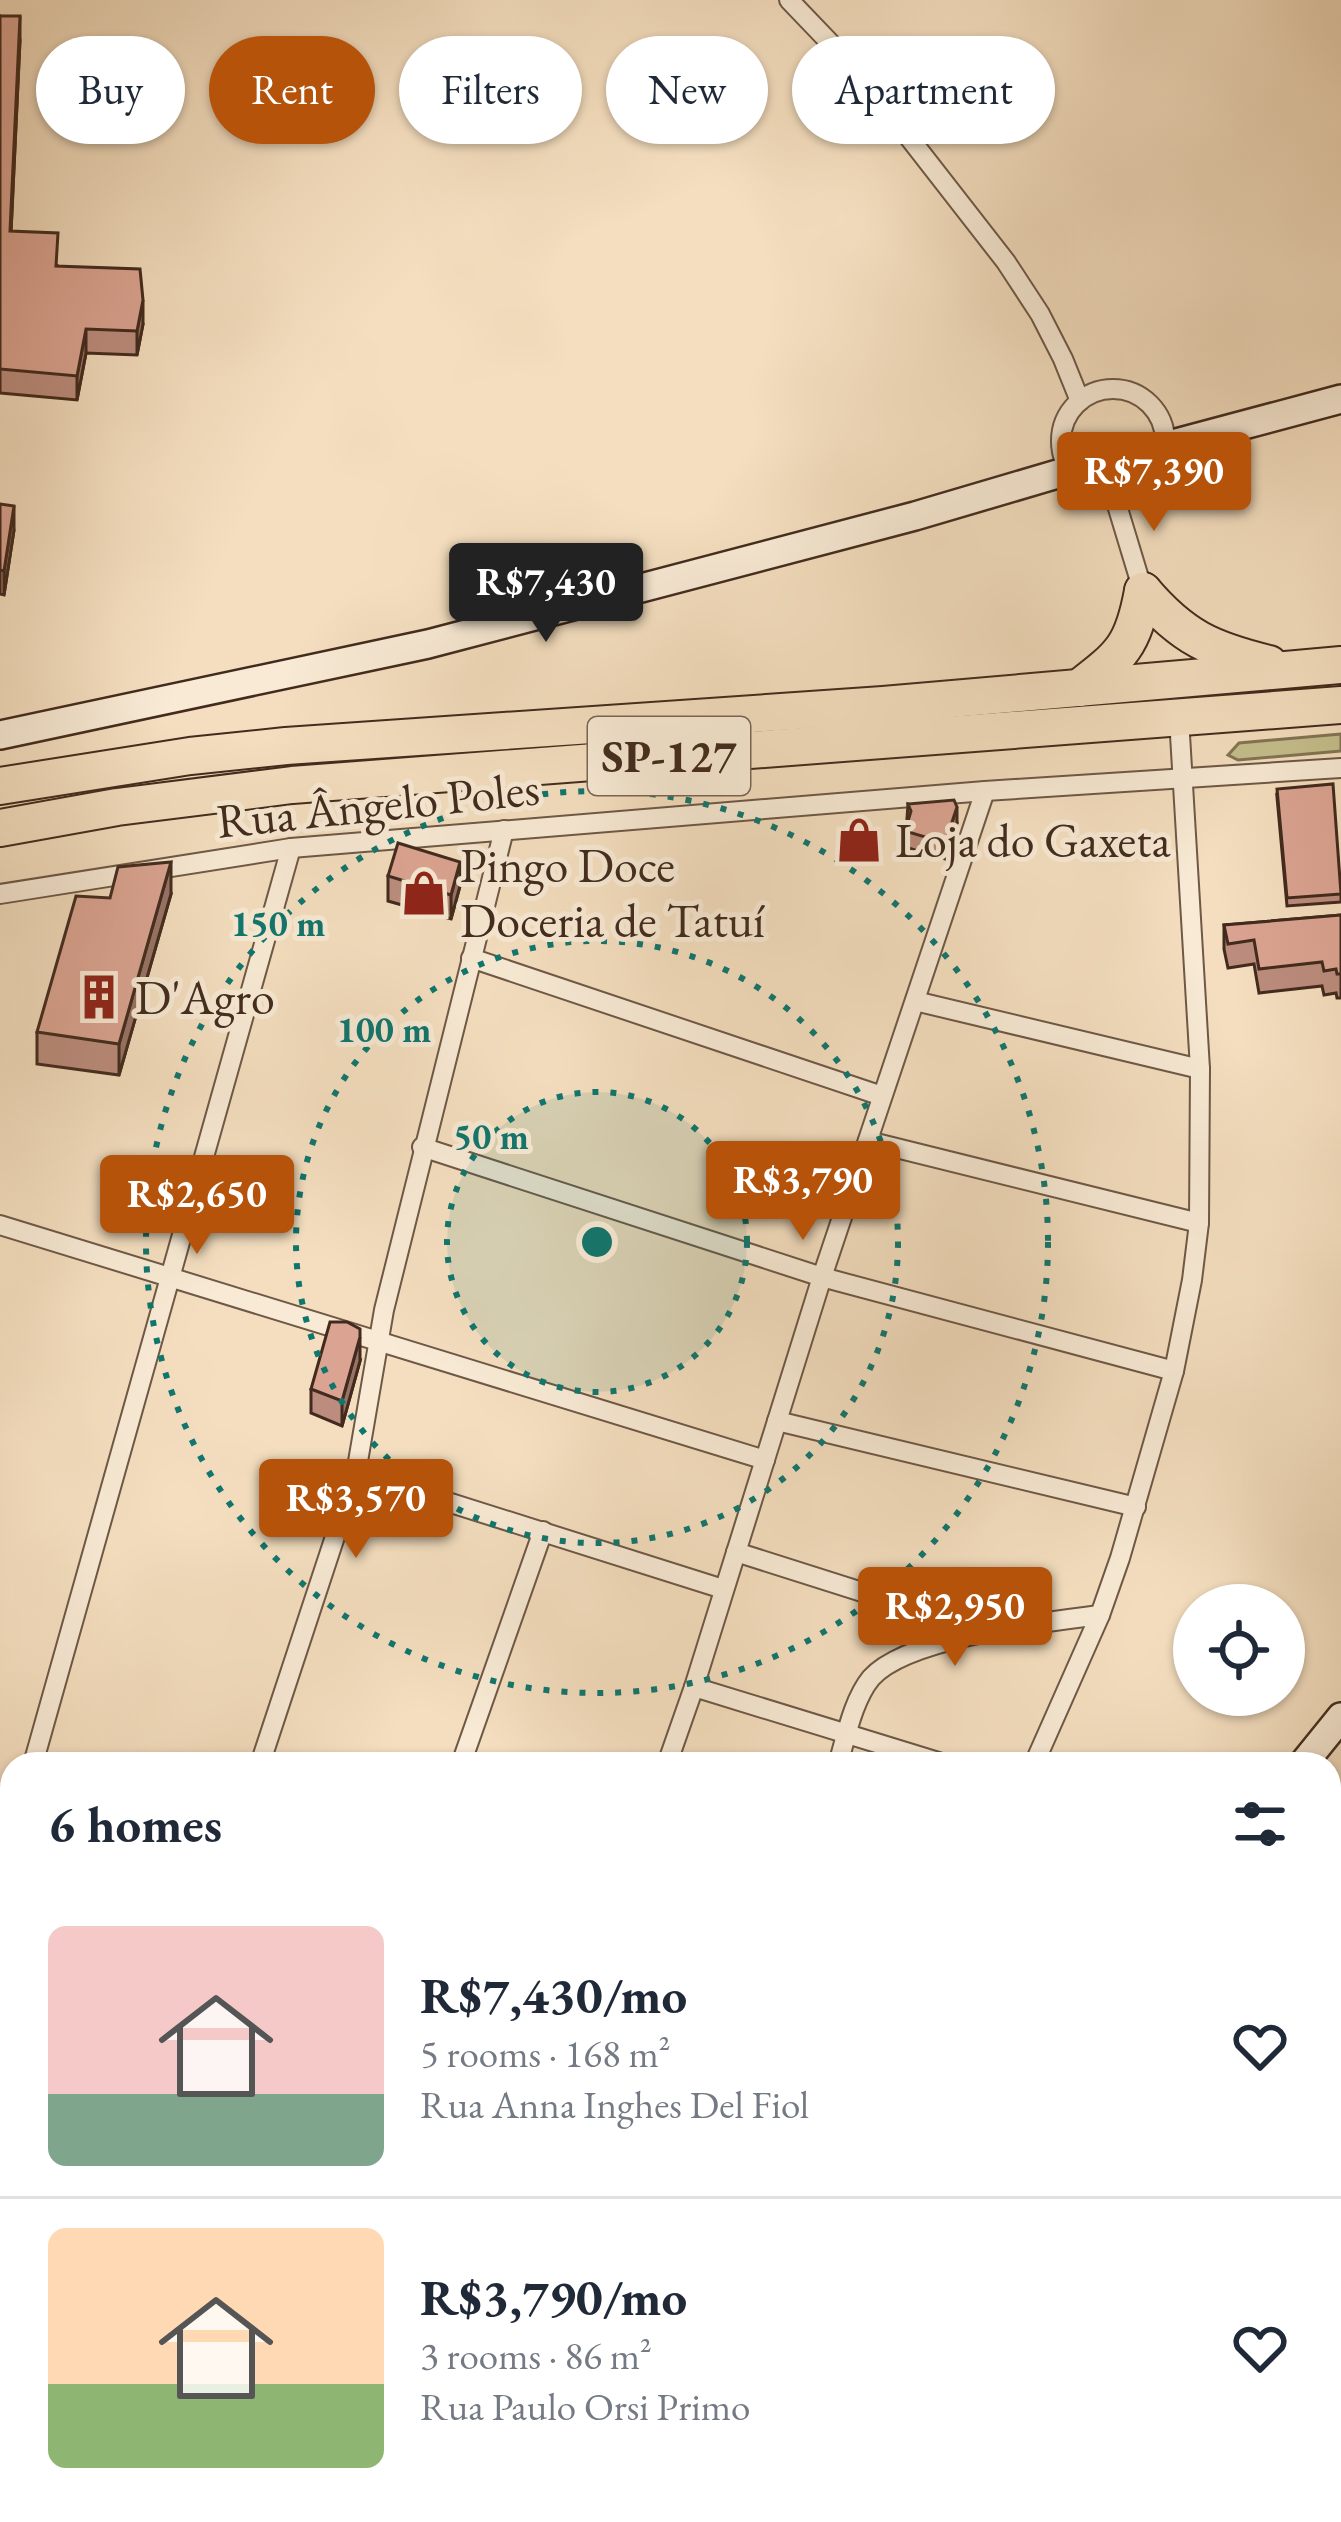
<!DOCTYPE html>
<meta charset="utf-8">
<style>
:root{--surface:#fff;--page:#f6f6f7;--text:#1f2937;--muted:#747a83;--line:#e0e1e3;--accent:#b45309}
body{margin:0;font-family:"EB Garamond",serif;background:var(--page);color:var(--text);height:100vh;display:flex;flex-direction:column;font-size:45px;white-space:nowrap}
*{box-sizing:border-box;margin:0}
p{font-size:39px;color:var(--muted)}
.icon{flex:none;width:66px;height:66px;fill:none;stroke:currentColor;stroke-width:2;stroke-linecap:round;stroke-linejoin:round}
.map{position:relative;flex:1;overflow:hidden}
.drawer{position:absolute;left:0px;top:1752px;width:1341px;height:771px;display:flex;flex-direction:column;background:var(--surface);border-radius:36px 36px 0 0;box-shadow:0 3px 9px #0004}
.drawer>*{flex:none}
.banner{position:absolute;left:36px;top:36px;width:1269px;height:108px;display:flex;gap:24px}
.controls{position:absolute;left:1173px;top:1584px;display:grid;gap:24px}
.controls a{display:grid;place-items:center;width:132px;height:132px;border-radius:50%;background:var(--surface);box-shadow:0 3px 9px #0004;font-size:60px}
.price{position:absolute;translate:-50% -102px;padding:0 27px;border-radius:12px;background:var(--accent);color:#fff;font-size:39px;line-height:78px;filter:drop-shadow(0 3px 6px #0008)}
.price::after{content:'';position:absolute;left:50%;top:72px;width:36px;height:27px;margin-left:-18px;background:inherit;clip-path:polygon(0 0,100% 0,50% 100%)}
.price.active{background:#222;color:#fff}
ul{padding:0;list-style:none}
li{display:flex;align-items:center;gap:36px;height:300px;padding:0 48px}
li+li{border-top:3px solid var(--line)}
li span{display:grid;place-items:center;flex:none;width:336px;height:240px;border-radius:18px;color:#555}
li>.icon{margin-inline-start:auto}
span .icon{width:144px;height:144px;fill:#fffc;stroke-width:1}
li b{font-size:51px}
h2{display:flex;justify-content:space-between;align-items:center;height:144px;padding:0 48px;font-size:51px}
.pill{padding:0 42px;border-radius:54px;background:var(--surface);box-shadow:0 3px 9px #0004;font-size:42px;line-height:108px}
.pill.active{background:var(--accent);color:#fff}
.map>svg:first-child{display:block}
.green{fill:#c4bf8c;stroke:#837555;stroke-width:3}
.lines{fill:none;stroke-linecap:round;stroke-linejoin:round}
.street-casing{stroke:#6e5846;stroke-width:22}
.secondary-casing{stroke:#422b1e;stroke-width:32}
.highway-casing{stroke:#422b1e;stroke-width:40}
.street{stroke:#f8ead5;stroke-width:18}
.secondary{stroke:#f8ead5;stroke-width:27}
.highway{stroke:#f4debf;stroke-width:36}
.wall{fill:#bc8d7e;stroke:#422b1e;stroke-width:3}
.shaded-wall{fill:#997366;stroke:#422b1e;stroke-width:3}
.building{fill:#dba492;stroke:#422b1e;stroke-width:3}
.ring{fill:none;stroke:#0f766e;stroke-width:6;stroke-dasharray:6 12}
.labels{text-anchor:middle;stroke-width:10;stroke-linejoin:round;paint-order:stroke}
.shield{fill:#f8ead5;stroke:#796455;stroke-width:3}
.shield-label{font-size:45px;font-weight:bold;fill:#422b1e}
.street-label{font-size:48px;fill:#422b1e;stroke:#f8ead5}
.poi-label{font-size:48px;fill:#422b1e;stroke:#f8ead5;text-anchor:start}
.centre{fill:#0f766e;stroke:#f8ead5;stroke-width:6}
.ring-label{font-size:36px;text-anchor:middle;font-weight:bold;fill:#0f766e;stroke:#f8ead5;stroke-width:10;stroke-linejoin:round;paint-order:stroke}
</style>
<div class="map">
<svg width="1341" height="2522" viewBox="0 0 1341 2522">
<rect width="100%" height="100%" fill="#f4debf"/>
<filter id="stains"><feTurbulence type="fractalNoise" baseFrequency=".00167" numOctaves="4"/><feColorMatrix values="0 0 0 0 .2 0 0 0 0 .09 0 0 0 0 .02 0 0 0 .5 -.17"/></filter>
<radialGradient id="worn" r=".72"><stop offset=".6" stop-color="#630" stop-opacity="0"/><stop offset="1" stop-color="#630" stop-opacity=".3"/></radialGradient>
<g class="green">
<polygon points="1341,734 1341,751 1238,760 1228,755 1239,743"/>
<polygon points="866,2511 1154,2511 1157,2522 865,2522"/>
</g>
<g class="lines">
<g class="street-casing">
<g id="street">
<polyline points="789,0 858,72 1006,262 1040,314 1063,359 1080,401"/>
<circle cx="1113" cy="441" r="52"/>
<polyline points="1113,492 1143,591"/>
<polyline points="0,894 291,848 985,791 1341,768"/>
<polyline points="471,958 882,1096"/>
<polyline points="915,1001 1200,1069"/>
<polyline points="868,1141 1199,1223"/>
<polyline points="422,1147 822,1277 1174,1371"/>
<polyline points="0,1225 765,1460"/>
<polyline points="777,1421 1136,1507"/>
<polyline points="356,1473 723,1589"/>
<polyline points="736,1552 985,1631"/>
<polyline points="694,1687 945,1764"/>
<polyline points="33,1764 291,848"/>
<polyline points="260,1764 356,1473 384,1310 504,830"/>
<polyline points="461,1764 543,1531"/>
<polyline points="667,1764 694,1687 822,1277 985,791"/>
<path d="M 838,1764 C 846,1737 853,1700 871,1678 C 907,1637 1046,1622 1100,1615"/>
<polyline points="1034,1764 1100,1615 1120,1558 1174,1371 1192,1280 1199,1223 1200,1069 1179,718"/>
<polyline points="0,1883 12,1840"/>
<polyline points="1329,1937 1341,1953"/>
<polyline points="1329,1982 1341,1993"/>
<polyline points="1329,2380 1341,2377"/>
<polyline points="4,2522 12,2498"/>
<polyline points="205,2522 209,2511"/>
<polyline points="401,2522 405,2511"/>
<polyline points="834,2522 839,2511"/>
<polyline points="1276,2522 1280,2511"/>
</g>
</g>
<g class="secondary-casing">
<g id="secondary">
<polyline points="1165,446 1341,399"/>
<polyline points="0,735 428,644 915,516 1071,470"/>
<polyline points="1303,1764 1341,1717"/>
<polyline points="702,2522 709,2511"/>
</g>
</g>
<g class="highway-casing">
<g id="highway">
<path d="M 1143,591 C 1182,637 1211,650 1269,664"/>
<path d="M 1079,688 C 1122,655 1133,646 1143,591"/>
<polyline points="0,786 190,756 286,746 883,705 1341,665"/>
<polyline points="0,828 117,807 292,785 1341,705"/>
</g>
</g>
<use href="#street" class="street"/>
<use href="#secondary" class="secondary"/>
<use href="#highway" class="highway"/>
</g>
<g class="wall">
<polygon points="0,16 20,40 11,231 58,266 143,324 137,355 86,353 77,400 0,393"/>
<polygon points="0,504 14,530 4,595 0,594"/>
<polygon points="1277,797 1341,877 1341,902 1287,906"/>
<polygon points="908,804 957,823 945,859 905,847"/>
<polygon points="846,835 871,836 866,850 846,844"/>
<polygon points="388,876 460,886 451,919 388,901"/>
<polygon points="171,894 119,1075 37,1064 37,1032 110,898"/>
<polygon points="1341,915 1341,998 1337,998 1336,993 1324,995 1322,986 1259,993 1254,964 1228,968 1224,949 1224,925"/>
<polygon points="360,1361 342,1426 311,1413 311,1389"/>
</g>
<g class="shaded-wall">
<polygon points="20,16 20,40 10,255 10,231"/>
<polygon points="143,300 143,324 137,355 137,331"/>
<polygon points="86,329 86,353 77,400 77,376"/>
<polygon points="14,506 14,530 4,595 4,571"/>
<polygon points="957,807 957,823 945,859 945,843"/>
<polygon points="171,862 171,894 119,1075 119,1044"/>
<polygon points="460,862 460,886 451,919 451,895"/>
<polygon points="360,1337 360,1361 342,1426 342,1401"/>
</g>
<g class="building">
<polygon points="0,16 20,16 10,231 58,233 56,266 140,269 143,300 137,331 86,329 77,376 0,369"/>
<polygon points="0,504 14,506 4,571 0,570"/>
<polygon points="1333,784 1341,894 1287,898 1277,789"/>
<polygon points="954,800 957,807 945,843 905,831 911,811 908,804"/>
<polygon points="851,821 871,828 866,842 846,835"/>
<polygon points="398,843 460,862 451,895 388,876"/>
<polygon points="171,862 119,1044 37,1032 76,896 110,898 118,867"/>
<polygon points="1341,915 1341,974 1337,974 1336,969 1324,971 1322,962 1259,969 1254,940 1228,944 1224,925"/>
<polygon points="330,1322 347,1322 360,1329 360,1337 342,1401 311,1389"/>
</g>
<circle cx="597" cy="1242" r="150" fill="#0f766e" fill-opacity=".12"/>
<g class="ring">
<circle cx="597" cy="1242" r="150"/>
<circle cx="597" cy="1242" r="301"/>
<circle cx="597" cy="1242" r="451"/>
</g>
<defs>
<g id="shop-bare" transform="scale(3.6)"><path d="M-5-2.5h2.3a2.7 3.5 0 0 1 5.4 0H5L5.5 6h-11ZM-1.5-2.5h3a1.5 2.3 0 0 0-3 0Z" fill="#8f2418" stroke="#f8ead5" stroke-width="2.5" paint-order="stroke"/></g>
<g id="building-bare" transform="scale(3.6)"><path d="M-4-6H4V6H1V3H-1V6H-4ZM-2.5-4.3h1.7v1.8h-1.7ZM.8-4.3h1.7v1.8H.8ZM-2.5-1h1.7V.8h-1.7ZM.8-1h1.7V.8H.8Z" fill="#8f2418" stroke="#f8ead5" stroke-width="2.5" paint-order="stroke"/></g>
</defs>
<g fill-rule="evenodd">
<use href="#shop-bare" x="859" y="840"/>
<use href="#shop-bare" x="424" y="893"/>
<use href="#building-bare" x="99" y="997"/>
</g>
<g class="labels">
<rect class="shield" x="588" y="717" width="162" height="78" rx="9"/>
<g class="shield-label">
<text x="669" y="772">SP-127</text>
</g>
<g class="street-label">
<text transform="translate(378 804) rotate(-6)" y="17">Rua Ângelo Poles</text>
</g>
<g class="poi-label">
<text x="895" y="857">Loja do Gaxeta</text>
<text x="460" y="882">Pingo Doce<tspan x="460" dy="55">Doceria de Tatuí</tspan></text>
<text x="135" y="1014">D'Agro</text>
</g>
</g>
<circle cx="597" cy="1242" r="18" class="centre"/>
<g class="ring-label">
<text x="278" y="936">150 m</text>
<text x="384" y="1042">100 m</text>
<text x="491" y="1149">50 m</text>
</g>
<rect width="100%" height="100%" filter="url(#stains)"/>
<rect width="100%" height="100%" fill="url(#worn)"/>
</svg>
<div class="controls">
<a><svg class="icon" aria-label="locate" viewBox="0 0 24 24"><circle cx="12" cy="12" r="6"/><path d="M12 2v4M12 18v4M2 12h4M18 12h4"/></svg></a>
</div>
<b class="price" style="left:1154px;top:534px">R$7,390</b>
<b class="price active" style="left:546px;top:645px">R$7,430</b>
<b class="price" style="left:803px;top:1243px">R$3,790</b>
<b class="price" style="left:197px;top:1257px">R$2,650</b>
<b class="price" style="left:356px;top:1561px">R$3,570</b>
<b class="price" style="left:955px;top:1669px">R$2,950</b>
<div class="banner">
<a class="pill">Buy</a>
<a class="pill active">Rent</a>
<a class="pill">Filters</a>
<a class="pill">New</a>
<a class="pill">Apartment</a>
</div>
<section class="drawer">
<h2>6 homes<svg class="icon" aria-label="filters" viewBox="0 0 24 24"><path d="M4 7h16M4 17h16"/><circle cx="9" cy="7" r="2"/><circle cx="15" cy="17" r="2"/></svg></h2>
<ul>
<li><span style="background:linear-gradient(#f6c9c9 70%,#7fa58c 0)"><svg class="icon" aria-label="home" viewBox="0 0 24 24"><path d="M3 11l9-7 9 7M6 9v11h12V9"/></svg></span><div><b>R$7,430/mo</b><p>5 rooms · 168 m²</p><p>Rua Anna Inghes Del Fiol</p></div><svg class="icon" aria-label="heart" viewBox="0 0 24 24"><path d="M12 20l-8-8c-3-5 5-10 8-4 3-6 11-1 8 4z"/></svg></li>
<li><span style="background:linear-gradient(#ffd9b3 65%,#8fb573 0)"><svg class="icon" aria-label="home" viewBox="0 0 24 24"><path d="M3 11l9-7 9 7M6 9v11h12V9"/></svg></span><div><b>R$3,790/mo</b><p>3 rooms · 86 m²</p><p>Rua Paulo Orsi Primo</p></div><svg class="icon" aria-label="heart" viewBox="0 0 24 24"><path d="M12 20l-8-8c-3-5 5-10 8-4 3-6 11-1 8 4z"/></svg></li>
</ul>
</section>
</div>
